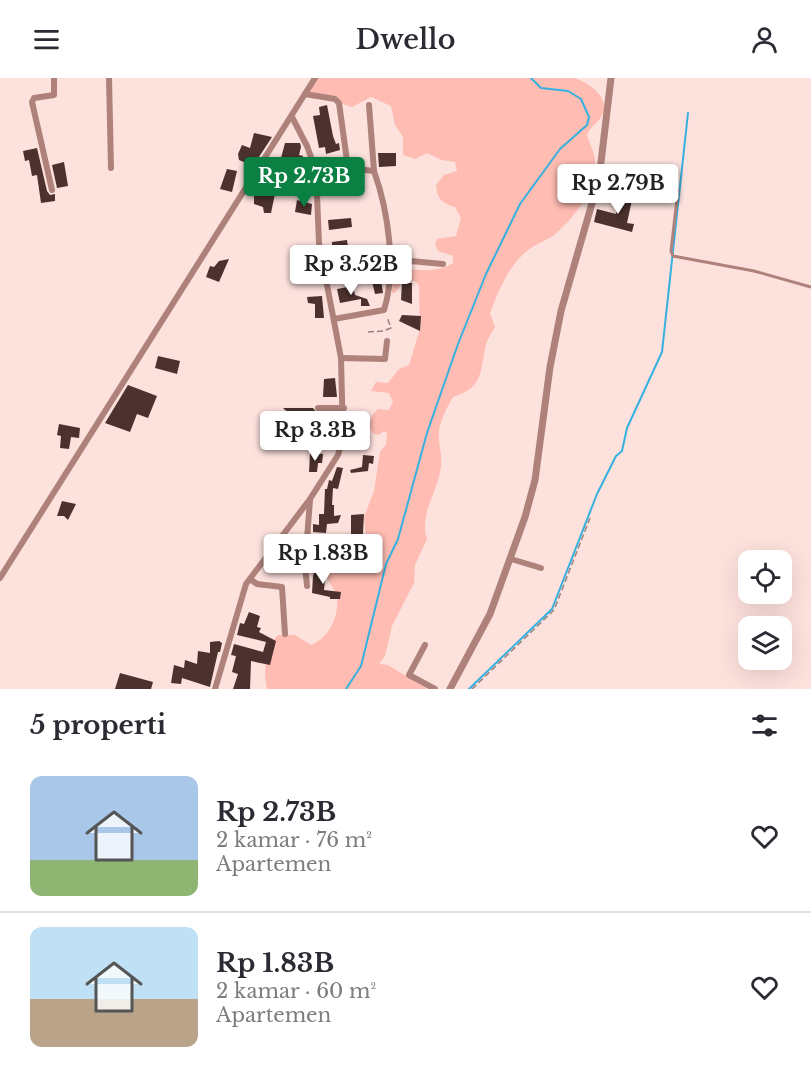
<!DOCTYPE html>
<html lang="id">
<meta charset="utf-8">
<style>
:root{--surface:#fff;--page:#f2f2f3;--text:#2b2b33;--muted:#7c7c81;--line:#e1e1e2;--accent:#0b8043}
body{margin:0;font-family:"Libre Baskerville",serif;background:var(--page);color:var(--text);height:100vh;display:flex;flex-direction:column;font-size:22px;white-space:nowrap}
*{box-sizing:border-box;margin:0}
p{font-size:20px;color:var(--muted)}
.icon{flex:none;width:33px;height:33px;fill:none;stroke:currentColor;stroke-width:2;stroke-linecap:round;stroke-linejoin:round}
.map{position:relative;height:611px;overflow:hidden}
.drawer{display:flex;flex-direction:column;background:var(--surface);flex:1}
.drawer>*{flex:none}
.controls{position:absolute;left:738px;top:472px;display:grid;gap:12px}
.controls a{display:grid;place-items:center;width:54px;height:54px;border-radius:12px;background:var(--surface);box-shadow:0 6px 24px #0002;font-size:30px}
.price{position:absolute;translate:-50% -51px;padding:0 14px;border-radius:6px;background:#fff;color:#222;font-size:20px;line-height:39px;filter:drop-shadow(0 2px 3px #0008)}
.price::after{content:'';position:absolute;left:50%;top:36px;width:18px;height:14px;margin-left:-9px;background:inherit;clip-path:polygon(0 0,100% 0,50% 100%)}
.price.active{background:var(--accent);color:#fff}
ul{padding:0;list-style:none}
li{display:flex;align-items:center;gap:18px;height:150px;padding:0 30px}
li+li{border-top:2px solid var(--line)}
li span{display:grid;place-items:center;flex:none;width:168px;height:120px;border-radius:12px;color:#555}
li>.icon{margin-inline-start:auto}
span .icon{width:72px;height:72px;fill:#fffc;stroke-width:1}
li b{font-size:26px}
h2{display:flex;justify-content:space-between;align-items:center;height:72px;padding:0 30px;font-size:26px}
header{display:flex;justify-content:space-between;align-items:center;height:78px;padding:0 30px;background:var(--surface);font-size:27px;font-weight:600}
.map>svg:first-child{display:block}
.green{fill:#febcb2}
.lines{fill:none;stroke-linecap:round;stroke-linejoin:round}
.stream{stroke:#36b1df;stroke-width:2}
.building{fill:#4c322e}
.path{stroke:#96827f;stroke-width:1.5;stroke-dasharray:6 3;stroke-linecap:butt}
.service{stroke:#ae827b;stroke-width:3}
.minor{stroke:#ae827b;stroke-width:6}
.tertiary{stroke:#ae827b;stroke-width:7}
</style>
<header><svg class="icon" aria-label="menu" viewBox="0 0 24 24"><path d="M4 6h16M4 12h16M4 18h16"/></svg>Dwello<svg class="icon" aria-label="person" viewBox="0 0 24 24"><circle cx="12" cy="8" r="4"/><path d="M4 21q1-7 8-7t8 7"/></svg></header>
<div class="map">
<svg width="811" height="611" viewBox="0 0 811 611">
<rect width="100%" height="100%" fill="#fde1dd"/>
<path class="green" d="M 318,0 L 574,0 C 590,5 615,22 599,42 C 594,47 590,50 587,57 C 590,67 596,76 595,88 C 594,115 573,141 553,158 C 545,163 536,166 528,172 C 508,188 499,212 490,235 L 495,249 C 491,256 486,263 485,271 C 480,296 482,310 453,319 C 446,331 437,348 439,362 C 440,374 443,383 440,394 C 436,416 419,438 427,461 L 415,487 L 414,505 L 392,548 L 385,578 L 379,586 L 388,587 L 427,611 L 267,611 C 263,595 265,568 278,557 L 295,557 L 311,567 C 328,561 339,539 337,521 C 336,509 324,502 326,491 C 340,482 356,485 367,471 L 364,439 L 374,413 L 380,374 L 386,366 L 387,355 L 384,353 L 379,357 L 374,356 L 370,351 C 370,342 371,337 378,331 L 389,332 L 393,324 L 389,315 L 371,313 L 376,304 L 388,305 L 399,291 L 409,287 L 420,251 L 419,207 L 415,203 L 404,202 L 395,215 L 392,215 L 393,191 C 413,190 434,197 453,185 L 453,178 L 438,173 L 435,167 L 437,161 L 456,158 L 461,140 L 455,129 C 442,125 437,121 436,107 L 444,97 L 457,93 L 455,84 L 442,82 L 427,75 L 415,81 L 403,77 L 403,59 L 395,47 L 391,28 L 371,19 L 352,29 L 307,14 Z"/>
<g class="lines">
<g class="stream">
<polyline points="346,611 361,588 386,486 398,461 427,355 458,266 486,196 520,126 560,71 587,47 589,39 581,21 568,13 541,10 531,0"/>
<polyline points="469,611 552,531 597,416 616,378 622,373 627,350 662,274 688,35"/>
</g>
</g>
<g class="building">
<polygon points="327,27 333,58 336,66 339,65 340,72 326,76 325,69 319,70 313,38 320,37 319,29"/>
<polygon points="254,55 272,59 255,85 248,82 246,85 239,82 238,76 242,67 250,70"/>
<polygon points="285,65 300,65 301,69 299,77 303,78 301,90 310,92 310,111 298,109 299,104 294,104 297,97 277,95"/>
<polygon points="37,70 47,113 50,117 55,116 55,123 41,125 37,97 32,98 29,82 25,83 23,73"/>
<polygon points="378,75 396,75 396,88 379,89"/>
<polygon points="64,84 68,108 57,110 52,87"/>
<polygon points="227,91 237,93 232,114 220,111"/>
<polygon points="263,102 277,106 271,135 264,135 263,129 254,126 254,117 259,117"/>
<polygon points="634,113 627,145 634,146 632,154 594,144 597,131 616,136 621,117"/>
<polygon points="297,122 312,126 311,137 295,134"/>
<polygon points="351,140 352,149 329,152 328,142"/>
<polygon points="347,162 348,169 344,170 332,185 332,164"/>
<polygon points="229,181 219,204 206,199 210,188 214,189 219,183"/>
<polygon points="384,183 383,203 381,203 383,215 375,216 370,195 379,194 375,184"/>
<polygon points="402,204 412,205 412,226 401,222"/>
<polygon points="353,208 355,217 367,221 370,228 361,228 361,221 340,225 337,211"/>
<polygon points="322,218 324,240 315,240 315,226 308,225 307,219"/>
<polygon points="402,237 421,238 420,253 399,243"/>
<polygon points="158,278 180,283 177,296 155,290"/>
<polygon points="335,300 337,319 323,319 324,301"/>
<polygon points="128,307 157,318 148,340 137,336 130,354 105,345"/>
<polygon points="283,330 313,330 317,335 336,335 335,346 318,340 293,339"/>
<polygon points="355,333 368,338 367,357 353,352 355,344 352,342"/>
<polygon points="59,346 80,350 79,360 71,359 69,371 60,370 61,358 57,357"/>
<polygon points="310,375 323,376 322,385 318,385 317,394 309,394"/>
<polygon points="363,377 374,378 373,386 369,385 368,393 351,395 350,392 362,389"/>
<polygon points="337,389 343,390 338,411 333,410 332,427 334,427 334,438 341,437 338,445 327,446 326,455 313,454 313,446 319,447 319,436 324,436 325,411 327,411 329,402 332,403"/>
<polygon points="62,423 76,426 68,442 64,438 57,438"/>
<polygon points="364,436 362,474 351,474 351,437"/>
<polygon points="316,488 326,491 324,512 341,514 340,521 330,521 330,519 312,515 313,498"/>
<polygon points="249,534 260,538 257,549 261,550 259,554 276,563 270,587 251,583 250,611 233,611 238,596 232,594 236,578 231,577 234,566 263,574 266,564 237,557 240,545 244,546"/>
<polygon points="219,563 222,565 220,574 218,574 210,609 182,600 181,606 171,605 174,587 184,590 185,582 197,586 198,573 210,575 210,564"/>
<polygon points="120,595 153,604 151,611 115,611"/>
</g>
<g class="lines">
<g class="path">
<polyline points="368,254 383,253 391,250 387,239"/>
<polyline points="472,611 554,532 590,440"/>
</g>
<polyline class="service" points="599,101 678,112 671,173 673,178 754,193 811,209"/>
<g class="minor">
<polyline points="109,0 111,90"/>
<polyline points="305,16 335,21 339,25 348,90"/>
<polyline points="369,27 374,93"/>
<path d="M 316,93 L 348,90 L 374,93 C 388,132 397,192 384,232 L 334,241"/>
<polyline points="52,112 32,24 34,20 54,17 54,0"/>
<polyline points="389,181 443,186"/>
<polyline points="341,280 385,281 387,263"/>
<polyline points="318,330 344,330"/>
<polyline points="511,481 541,490"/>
<polyline points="0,500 315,0"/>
<polyline points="250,501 257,506 282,509 285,556"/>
<polyline points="307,508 305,487 310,422"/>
<polyline points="425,567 409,597 435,611"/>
<polyline points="215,611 246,506 310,421 338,377 343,360 341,280 319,165 316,93 307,68 292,39"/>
</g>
<polyline class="tertiary" points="450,611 490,536 525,439 535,402 550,289 561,233 599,101 611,0"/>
</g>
</svg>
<div class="controls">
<a><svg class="icon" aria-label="locate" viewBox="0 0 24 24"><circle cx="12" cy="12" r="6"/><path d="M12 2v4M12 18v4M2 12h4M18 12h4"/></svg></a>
<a><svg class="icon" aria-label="layers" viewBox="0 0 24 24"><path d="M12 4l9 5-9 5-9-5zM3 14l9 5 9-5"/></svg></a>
</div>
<b class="price active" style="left:304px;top:130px">Rp 2.73B</b>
<b class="price" style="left:618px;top:137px">Rp 2.79B</b>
<b class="price" style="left:351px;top:218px">Rp 3.52B</b>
<b class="price" style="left:315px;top:384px">Rp 3.3B</b>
<b class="price" style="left:323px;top:507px">Rp 1.83B</b>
</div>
<section class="drawer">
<h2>5 properti<svg class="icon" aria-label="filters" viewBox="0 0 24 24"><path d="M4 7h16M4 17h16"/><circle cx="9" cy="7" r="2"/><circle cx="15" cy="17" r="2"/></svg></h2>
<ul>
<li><span style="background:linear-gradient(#a9c7e8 70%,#8fb573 0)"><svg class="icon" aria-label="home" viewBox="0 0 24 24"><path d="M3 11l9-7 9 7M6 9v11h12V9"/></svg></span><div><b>Rp 2.73B</b><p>2 kamar · 76 m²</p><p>Apartemen</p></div><svg class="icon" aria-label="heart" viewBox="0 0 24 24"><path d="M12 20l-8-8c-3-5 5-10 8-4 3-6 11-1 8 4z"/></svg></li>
<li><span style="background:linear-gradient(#bfe0f5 60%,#b9a48a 0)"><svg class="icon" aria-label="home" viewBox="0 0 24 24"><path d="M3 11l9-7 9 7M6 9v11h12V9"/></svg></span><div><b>Rp 1.83B</b><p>2 kamar · 60 m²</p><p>Apartemen</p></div><svg class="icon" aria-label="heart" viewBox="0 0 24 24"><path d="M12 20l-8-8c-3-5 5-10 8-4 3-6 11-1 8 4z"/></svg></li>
</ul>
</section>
